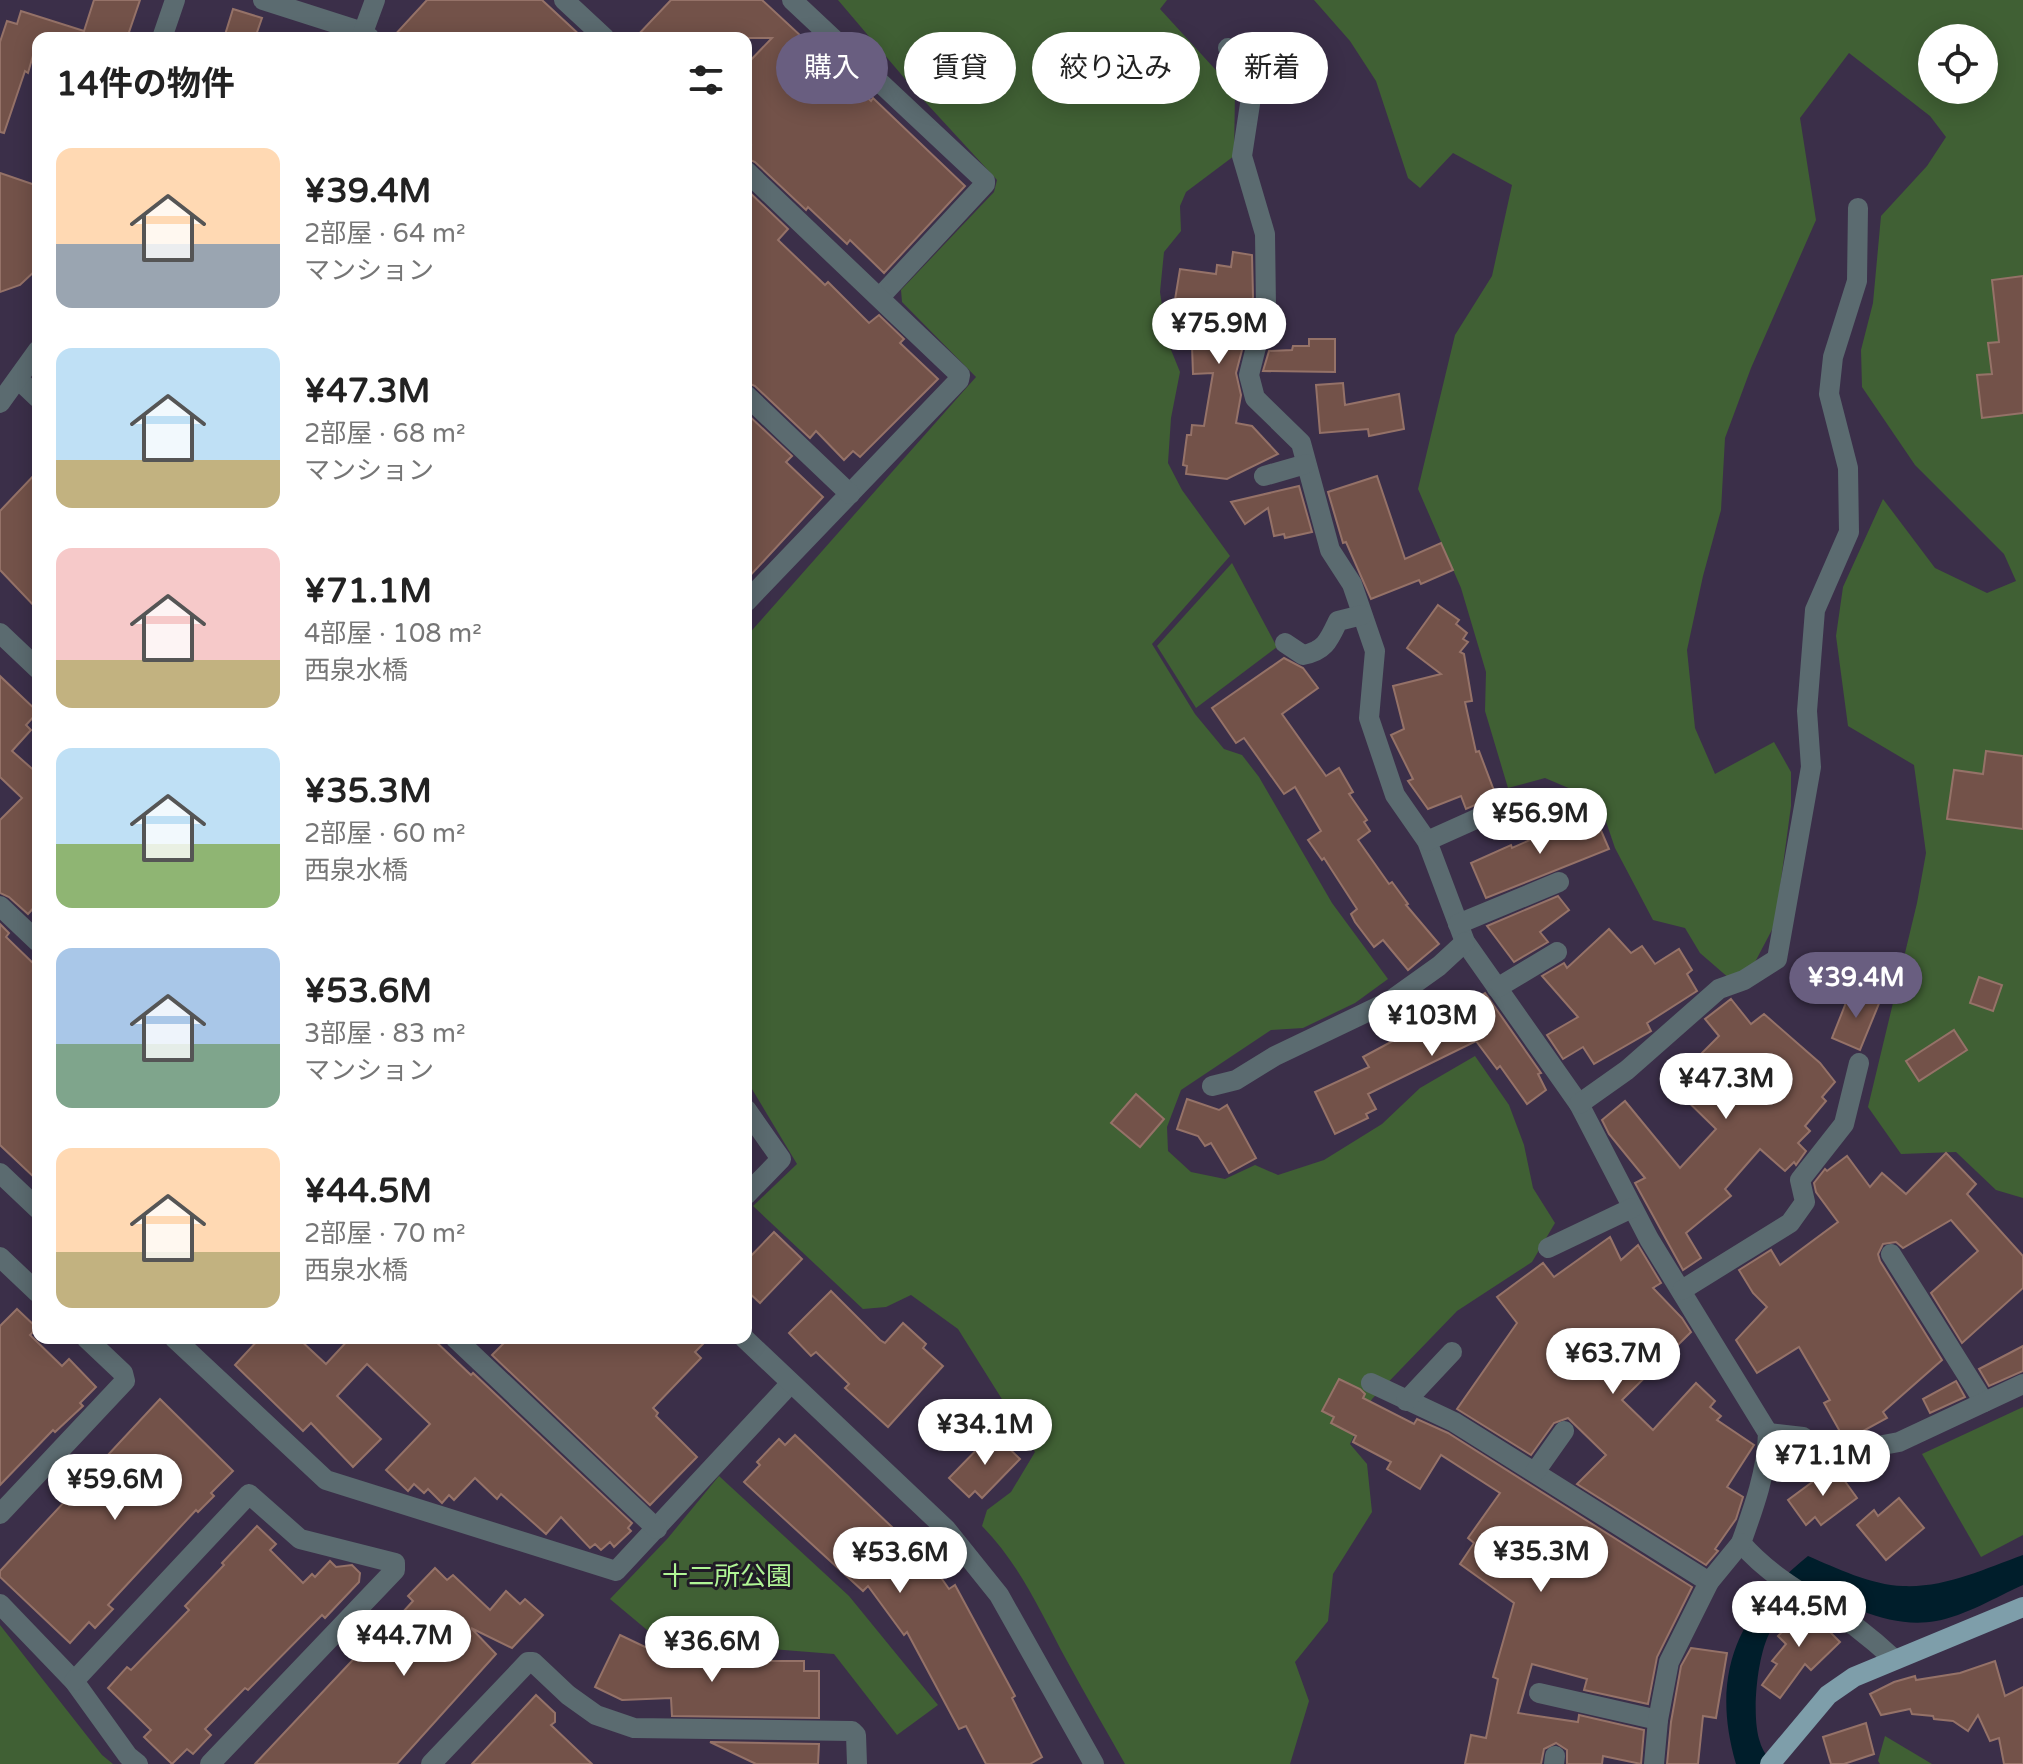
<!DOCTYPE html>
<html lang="ja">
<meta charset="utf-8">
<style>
:root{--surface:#fff;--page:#f6f6f6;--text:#222;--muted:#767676;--accent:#695e80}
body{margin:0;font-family:"Varela Round","Noto Sans JP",sans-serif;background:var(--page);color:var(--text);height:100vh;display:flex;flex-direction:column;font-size:30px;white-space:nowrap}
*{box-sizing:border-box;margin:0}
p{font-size:26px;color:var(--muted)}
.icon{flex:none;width:44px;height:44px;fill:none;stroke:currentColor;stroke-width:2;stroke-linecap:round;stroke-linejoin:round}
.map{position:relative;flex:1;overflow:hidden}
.side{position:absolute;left:32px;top:32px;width:720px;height:1312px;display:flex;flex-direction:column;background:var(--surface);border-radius:16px;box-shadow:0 4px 20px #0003}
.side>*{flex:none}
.banner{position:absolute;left:776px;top:32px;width:760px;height:72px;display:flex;gap:16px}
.controls{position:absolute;left:1918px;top:24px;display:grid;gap:16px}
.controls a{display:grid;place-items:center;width:80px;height:80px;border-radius:50%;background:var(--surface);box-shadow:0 4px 20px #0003;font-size:40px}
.price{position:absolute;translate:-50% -68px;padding:0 18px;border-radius:28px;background:#fff;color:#222;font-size:26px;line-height:52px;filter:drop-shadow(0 2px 4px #0008)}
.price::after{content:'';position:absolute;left:50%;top:48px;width:24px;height:18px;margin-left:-12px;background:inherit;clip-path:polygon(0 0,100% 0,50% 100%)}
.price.on{background:var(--accent);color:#fff}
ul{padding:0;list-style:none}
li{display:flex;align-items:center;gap:24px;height:200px;padding:0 24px}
li span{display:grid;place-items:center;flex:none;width:224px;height:160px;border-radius:16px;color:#555}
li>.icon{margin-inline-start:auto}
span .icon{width:96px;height:96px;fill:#fffc;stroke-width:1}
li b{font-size:34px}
h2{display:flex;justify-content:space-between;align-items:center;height:96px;padding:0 24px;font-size:34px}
.tag{padding:0 28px;border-radius:36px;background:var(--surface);box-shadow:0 4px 20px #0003;font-size:28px;line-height:72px}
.tag.on{background:var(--accent);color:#fff}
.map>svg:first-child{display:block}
.green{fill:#406034;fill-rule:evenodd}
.water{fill:#001e2b}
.building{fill:#735249;stroke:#957268;stroke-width:2}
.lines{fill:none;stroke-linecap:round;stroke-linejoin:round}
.minor{stroke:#5b6b70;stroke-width:20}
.major{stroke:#7e9eaa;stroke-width:20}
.labels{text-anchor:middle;stroke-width:6;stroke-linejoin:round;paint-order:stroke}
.park-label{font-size:26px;fill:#b0f596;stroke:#201a26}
</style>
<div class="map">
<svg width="2023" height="1764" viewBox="0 0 2023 1764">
<rect width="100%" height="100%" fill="#3b2f49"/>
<g class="green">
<path d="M 838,0 L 1167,0 L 1160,9 L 1235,91 L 1234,156 L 1186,192 L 1180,206 L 1181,231 L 1164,252 L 1160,292 L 1167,340 L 1180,372 L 1171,418 L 1168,463 L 1182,490 L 1230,556 L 1152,644 L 1195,714 L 1224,749 L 1242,755 L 1259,777 L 1332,903 L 1388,979 L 1355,1003 L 1303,1028 L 1271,1030 L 1181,1090 L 1167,1127 L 1168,1151 L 1191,1172 L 1225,1179 L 1255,1165 L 1278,1175 L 1324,1160 L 1382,1124 L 1420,1088 L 1475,1056 L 1509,1105 L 1524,1145 L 1533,1188 L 1555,1223 L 1532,1262 L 1457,1311 L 1372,1399 L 1350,1444 L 1367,1464 L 1372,1512 L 1333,1574 L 1328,1621 L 1295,1662 L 1309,1701 L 1290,1764 L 1125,1764 C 1106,1730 1086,1696 1067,1661 C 1041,1613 1021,1566 982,1526 L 987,1510 L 1011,1492 L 1035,1452 L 958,1329 L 911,1295 L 886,1307 L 863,1309 L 753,1206 L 797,1164 L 746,1079 L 746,637 L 976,377 L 902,302 L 901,290 L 994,192 L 997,180 L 917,93 Z"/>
<path d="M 1314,0 L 2023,0 L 2023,1198 L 1996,1190 L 1956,1152 L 1901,1154 L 1868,1107 L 1917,903 L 1926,853 L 1914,765 L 1848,726 L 1836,636 L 1843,587 L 1883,499 L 1935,568 L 1987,593 L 2016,581 L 2004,554 L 1915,465 L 1862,387 L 1861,350 L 1873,303 L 1881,216 L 1927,166 L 1946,137 L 1930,116 L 1849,53 L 1800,118 L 1816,220 L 1751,368 L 1725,438 L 1721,510 L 1703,576 L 1687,650 L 1695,728 L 1715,774 L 1774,742 L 1791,772 L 1791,806 L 1775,924 L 1754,964 L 1730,979 L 1700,953 L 1685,928 L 1653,920 L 1615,848 L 1599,801 L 1545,778 L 1508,788 L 1485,711 L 1486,672 L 1461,588 L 1418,489 L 1455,335 L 1492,276 L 1512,185 L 1453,153 L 1420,188 L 1408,178 L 1376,81 L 1350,41 ZM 1932,38 L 1984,38 L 1984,90 L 1932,90 Z"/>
<polygon points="1232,563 1277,647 1196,708 1157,646"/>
<polygon points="2023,1407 2023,1535 1981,1557 1922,1454"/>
<polygon points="719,1476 849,1596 938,1705 897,1735 834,1654 659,1640 610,1599 668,1538"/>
<polygon points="0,1625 102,1755 113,1764 0,1764"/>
<polygon points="1885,1736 1932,1764 1880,1764 1878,1761"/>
</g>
<path class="water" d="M 2023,1555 L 2023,1585 C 1996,1597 1965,1616 1936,1621 C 1893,1629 1848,1607 1811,1586 C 1796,1600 1780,1613 1770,1632 C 1757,1656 1751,1717 1760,1742 C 1762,1750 1768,1757 1772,1764 L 1736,1764 C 1710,1675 1737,1613 1808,1556 C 1836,1568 1871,1585 1903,1586 C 1945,1588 1984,1569 2023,1555 Z"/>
<g class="building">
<polygon points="94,0 140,0 127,38 38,38 28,73 25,71 4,133 0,132 0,42 7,21 17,24 21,11 84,31"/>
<polygon points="427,0 542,0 583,38 392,38"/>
<polygon points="671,0 762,0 871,101 873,98 965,186 884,273 850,240 847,244 808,207 806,210 755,162 746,158 746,149 751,145 746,140 746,65 772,38 635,38"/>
<polygon points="233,9 262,18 255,38 224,38"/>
<polygon points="0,173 38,186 38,268 20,285 0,292"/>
<polygon points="746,189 788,229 778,240 825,285 828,282 869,323 879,315 904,339 900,343 938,379 860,457 853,451 844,460 816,431 810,438 755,386 746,382"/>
<polygon points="1233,252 1252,255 1253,297 1251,306 1246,305 1247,331 1236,373 1241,395 1236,423 1252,426 1278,454 1227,479 1186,474 1187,466 1183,465 1187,435 1191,435 1192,425 1204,426 1213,373 1193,374 1192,346 1181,346 1181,338 1173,338 1172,318 1180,269 1216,274 1217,265 1231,267"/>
<polygon points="2023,276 2023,413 1982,418 1977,375 1992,374 1988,343 1999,342 1992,280"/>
<polygon points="1309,339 1335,339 1335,372 1263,371 1269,351 1292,350 1293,346 1309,346"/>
<polygon points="1343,383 1345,405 1399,394 1404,429 1369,436 1368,429 1320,433 1316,385"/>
<polygon points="746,413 792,456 786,462 823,497 746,580"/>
<polygon points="38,471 38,610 0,570 0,511"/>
<polygon points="1377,476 1405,559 1441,543 1453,570 1421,584 1419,580 1371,599 1346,542 1343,543 1328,492"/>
<polygon points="1299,486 1312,532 1285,538 1284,534 1274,536 1268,508 1245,524 1231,502"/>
<polygon points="1438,605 1459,620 1456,624 1467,633 1463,639 1468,642 1460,652 1464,654 1472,701 1465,702 1476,752 1479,751 1496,796 1466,809 1461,796 1428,809 1408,781 1413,779 1391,735 1404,729 1393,686 1441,674 1407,648"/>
<polygon points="1284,658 1303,668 1318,688 1282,714 1326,776 1339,768 1353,792 1349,794 1367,820 1364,822 1370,831 1358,840 1389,884 1392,882 1408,904 1406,905 1439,944 1408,970 1383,940 1374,947 1355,922 1351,914 1357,909 1324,858 1322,860 1308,840 1321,831 1295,787 1284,794 1244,738 1236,743 1212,708"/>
<polygon points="0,676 38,712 26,725 31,730 12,751 38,774 38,903 28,914 9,897 0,893 0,820 22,798 0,777"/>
<polygon points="1986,751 2023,756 2023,829 1947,819 1954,770 1983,774"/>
<polygon points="1593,812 1609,849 1486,898 1471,863 1511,845 1512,848"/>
<polygon points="1558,896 1569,910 1540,932 1548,942 1514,962 1487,926"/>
<polygon points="0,924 9,933 6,937 38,968 38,1181 0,1145"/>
<polygon points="1609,929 1631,953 1642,946 1655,964 1679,949 1692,970 1687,974 1697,991 1647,1023 1651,1031 1594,1064 1583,1047 1563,1059 1547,1035 1578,1017 1542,976 1564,963 1567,968"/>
<polygon points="1979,977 2002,985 1993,1011 1970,1003"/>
<polygon points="1851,990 1880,1001 1860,1050 1832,1038"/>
<polygon points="1485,993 1541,1073 1538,1074 1546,1090 1527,1104 1500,1066 1497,1069 1476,1041 1368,1094 1376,1109 1366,1114 1368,1118 1335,1134 1315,1092 1369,1067 1363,1057 1404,1035 1401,1027 1459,999 1464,1006"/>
<polygon points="1731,999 1751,1024 1764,1014 1820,1063 1835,1082 1822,1097 1826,1101 1805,1126 1810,1131 1798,1143 1806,1151 1796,1165 1794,1162 1785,1171 1760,1149 1725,1189 1731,1196 1686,1233 1701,1258 1683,1270 1635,1183 1645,1178 1609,1134 1602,1120 1625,1101 1680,1168 1716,1129 1673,1087 1695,1066 1692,1063 1719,1036 1705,1019"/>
<polygon points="1954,1030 1967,1050 1919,1081 1906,1061"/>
<polygon points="1136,1094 1164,1119 1140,1147 1111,1123"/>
<polygon points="1187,1099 1219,1110 1227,1105 1256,1158 1229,1173 1211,1143 1205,1146 1198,1136 1177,1129"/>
<polygon points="1946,1153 1976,1184 1967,1194 2023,1256 2023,1288 1962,1343 1931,1293 1978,1251 1951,1220 1903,1248 1896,1242 1883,1244 1878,1254 1880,1261 1942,1360 1883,1412 1887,1418 1854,1436 1843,1437 1824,1403 1830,1400 1799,1347 1757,1373 1736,1340 1767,1307 1753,1293 1739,1270 1771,1250 1780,1265 1838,1222 1816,1192 1814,1183 1825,1169 1827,1171 1847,1156 1870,1187 1882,1173 1906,1194"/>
<polygon points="774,1232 802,1259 760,1303 746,1290 746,1261"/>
<polygon points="1610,1237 1621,1260 1638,1245 1661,1283 1653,1288 1682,1318 1691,1332 1622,1400 1653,1430 1696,1383 1715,1401 1710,1407 1721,1416 1717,1420 1754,1445 1727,1487 1743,1497 1736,1519 1715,1549 1718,1551 1706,1565 1577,1484 1606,1455 1568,1418 1554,1423 1531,1455 1457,1409 1517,1323 1497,1297 1543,1263 1554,1277"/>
<polygon points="831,1291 880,1340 885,1343 903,1323 926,1344 923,1348 943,1366 888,1427 845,1388 849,1384 816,1352 811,1356 789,1333"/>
<polygon points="17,1309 37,1328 30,1335 62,1366 69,1359 96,1387 80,1403 83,1406 55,1432 53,1430 0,1485 0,1326"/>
<polygon points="260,1338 298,1338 326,1364 350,1338 432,1338 471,1375 473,1373 632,1523 628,1528 631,1531 614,1547 610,1542 601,1550 595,1544 590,1548 561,1517 546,1534 501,1494 497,1499 475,1478 454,1500 449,1495 442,1503 428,1489 424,1493 414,1484 408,1491 386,1470 430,1424 367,1364 337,1396 381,1439 353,1467 311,1423 303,1431 235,1365"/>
<polygon points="509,1338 709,1338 695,1352 701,1358 653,1408 658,1413 656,1416 697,1457 650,1505 492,1355"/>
<polygon points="2023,1346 2023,1371 1989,1386 1979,1369"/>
<polygon points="1339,1379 1360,1389 1365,1394 1363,1398 1414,1424 1417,1419 1448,1433 1692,1587 1657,1657 1648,1704 1584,1690 1587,1679 1532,1664 1518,1713 1578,1722 1579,1715 1644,1730 1641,1764 1603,1756 1602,1764 1567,1764 1567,1750 1556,1743 1544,1749 1541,1764 1465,1764 1471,1735 1486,1738 1498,1679 1493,1677 1514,1603 1460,1564 1474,1543 1468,1538 1500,1493 1441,1455 1420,1489 1387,1469 1391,1462 1353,1442 1356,1436 1331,1423 1334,1417 1322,1411"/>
<polygon points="1956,1381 1965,1397 1930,1413 1923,1399"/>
<polygon points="160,1399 233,1471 211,1493 214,1496 198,1512 196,1510 108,1605 113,1609 95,1628 89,1622 70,1643 0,1577 0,1571"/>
<polygon points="993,1433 1020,1459 982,1498 975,1491 969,1497 949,1478"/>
<polygon points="795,1435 932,1565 949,1589 955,1585 1015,1696 1012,1698 1042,1757 1030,1764 986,1764 966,1726 959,1729 907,1632 904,1635 868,1586 863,1591 744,1482 760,1465 757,1462 779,1439 785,1445"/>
<polygon points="1834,1466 1857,1498 1821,1525 1815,1517 1806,1525 1788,1500"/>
<polygon points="1899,1498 1924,1528 1886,1560 1857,1525 1874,1510 1878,1516"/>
<polygon points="257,1526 276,1544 270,1550 303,1583 312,1574 315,1577 330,1561 336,1567 352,1565 360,1573 359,1582 325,1618 322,1615 248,1690 245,1688 205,1729 211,1735 193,1754 187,1749 172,1764 144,1737 151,1730 108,1688 127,1667 131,1670 189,1610 185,1606 224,1565 222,1563"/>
<polygon points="435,1568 447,1580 453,1575 490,1610 506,1591 520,1604 525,1599 543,1615 512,1648 471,1628 496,1654 397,1764 255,1764 380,1631 383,1634 413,1601 408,1596"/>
<polygon points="1797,1605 1816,1618 1840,1642 1811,1670 1805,1664 1780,1698 1762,1685 1777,1664 1772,1661 1786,1644 1778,1636 1781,1633 1775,1627"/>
<polygon points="620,1635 666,1657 695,1655 761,1659 760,1661 804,1661 804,1671 819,1671 819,1718 672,1716 671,1698 622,1700 595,1687"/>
<polygon points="1691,1648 1727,1653 1716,1718 1703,1716 1698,1764 1667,1764 1671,1722 1681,1666"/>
<polygon points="1995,1661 2005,1696 2023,1687 2023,1764 2004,1764 1999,1738 1990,1741 1978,1715 1968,1731 1953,1721 1934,1719 1933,1716 1912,1714 1910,1709 1881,1715 1870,1694 1894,1682 1915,1676 1916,1680 1960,1673"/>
<polygon points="536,1695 555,1713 555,1722 551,1725 592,1764 472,1764"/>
<polygon points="1866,1723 1874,1754 1844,1764 1831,1764 1823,1737"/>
<polygon points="710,1742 819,1744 818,1764 756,1764"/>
</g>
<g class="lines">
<g class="minor">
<polyline points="263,0 363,32 370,38"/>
<polyline points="564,0 605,38"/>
<polyline points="792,0 985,181 985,184 880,297"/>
<polyline points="162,38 175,0"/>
<polyline points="361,38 375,0"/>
<path d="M 1228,48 L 1254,78 L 1242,156 L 1265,234 L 1266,307 L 1249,375 L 1255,398 L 1301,443 L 1330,550 L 1352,584 L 1375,651 L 1369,718 L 1395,795 L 1427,841 L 1465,942 L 1579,1104 L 1649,1239 L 1768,1433 C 1767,1471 1754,1507 1741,1543 C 1773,1580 1815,1600 1856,1627 C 1869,1637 1882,1648 1894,1659"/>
<polyline points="746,171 960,375 959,380 746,602"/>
<polyline points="19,380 38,398"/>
<polyline points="746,395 850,494"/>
<polyline points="0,403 38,350"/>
<polyline points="1264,476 1306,464"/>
<polyline points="0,633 38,669"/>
<path d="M 1285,643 L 1303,655 C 1325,651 1329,640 1338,621 L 1362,615"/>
<polyline points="1427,841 1505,806"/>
<polyline points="0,906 38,942"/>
<polyline points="1458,924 1559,882"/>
<polyline points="1497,988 1557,952"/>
<polyline points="1212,1086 1236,1080 1275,1056 1390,1001 1439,966 1465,942"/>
<polyline points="1579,1104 1627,1070 1719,989 1744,980 1777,959 1811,767 1807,711 1815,610 1849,532 1848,468 1829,394 1833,357 1857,281 1858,208"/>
<polyline points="746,1109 781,1159 746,1195"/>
<polyline points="0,1173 38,1209"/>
<polyline points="1548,1248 1632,1208"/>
<polyline points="1891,1254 1984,1402"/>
<polyline points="0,1257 38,1293"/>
<polyline points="1682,1290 1790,1223 1805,1202 1800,1180 1844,1124 1859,1063"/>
<polyline points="174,1338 326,1480 616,1571 791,1383"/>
<polyline points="455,1338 657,1529"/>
<polyline points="744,1338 946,1529 999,1595 1094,1764"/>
<polyline points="1371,1383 1454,1422 1709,1582"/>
<polyline points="1406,1401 1452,1352"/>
<polyline points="1768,1433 1803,1437 1824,1451 1867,1448 1899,1442 2023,1384"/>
<polyline points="1535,1472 1564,1431"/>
<polyline points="0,1514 125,1381 123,1373 86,1338"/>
<polyline points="0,1604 74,1681 128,1756 138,1764"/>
<polyline points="74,1681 249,1494 300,1539 395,1563 395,1570 210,1764"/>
<polyline points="1539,1693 1658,1720"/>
<polyline points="431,1764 528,1662 533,1662 568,1695 596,1715 634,1728 852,1731 856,1735 857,1764"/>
<polyline points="1554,1764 1555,1756"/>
<polyline points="1654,1764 1658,1720 1669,1662 1709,1582 1741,1543"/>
</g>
<polyline class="major" points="1770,1764 1828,1695 1854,1677 2023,1607"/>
</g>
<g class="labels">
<g class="park-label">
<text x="727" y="1585">十二所公園</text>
</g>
</g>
</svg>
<div class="controls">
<a><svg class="icon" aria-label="locate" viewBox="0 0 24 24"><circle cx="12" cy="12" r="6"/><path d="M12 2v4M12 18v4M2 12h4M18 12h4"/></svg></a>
</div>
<b class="price" style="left:1219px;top:366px">¥75.9M</b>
<b class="price" style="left:1540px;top:856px">¥56.9M</b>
<b class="price on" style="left:1856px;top:1020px">¥39.4M</b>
<b class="price" style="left:1432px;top:1058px">¥103M</b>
<b class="price" style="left:1726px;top:1121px">¥47.3M</b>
<b class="price" style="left:1613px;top:1396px">¥63.7M</b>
<b class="price" style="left:985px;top:1467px">¥34.1M</b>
<b class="price" style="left:1823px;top:1498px">¥71.1M</b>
<b class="price" style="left:115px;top:1522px">¥59.6M</b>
<b class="price" style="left:1541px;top:1594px">¥35.3M</b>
<b class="price" style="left:900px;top:1595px">¥53.6M</b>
<b class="price" style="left:1799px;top:1649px">¥44.5M</b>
<b class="price" style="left:404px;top:1678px">¥44.7M</b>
<b class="price" style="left:712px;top:1684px">¥36.6M</b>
<div class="banner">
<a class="tag on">購入</a>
<a class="tag">賃貸</a>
<a class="tag">絞り込み</a>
<a class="tag">新着</a>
</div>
<section class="side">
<h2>14件の物件<svg class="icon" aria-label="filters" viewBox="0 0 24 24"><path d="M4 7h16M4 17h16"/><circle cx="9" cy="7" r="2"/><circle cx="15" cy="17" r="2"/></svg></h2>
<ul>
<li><span style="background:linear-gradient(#ffd9b3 60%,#9aa5b1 0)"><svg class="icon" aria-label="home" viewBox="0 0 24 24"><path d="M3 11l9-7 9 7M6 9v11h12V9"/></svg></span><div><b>¥39.4M</b><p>2部屋 · 64 m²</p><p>マンション</p></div></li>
<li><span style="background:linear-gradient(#bfe0f5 70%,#c2b280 0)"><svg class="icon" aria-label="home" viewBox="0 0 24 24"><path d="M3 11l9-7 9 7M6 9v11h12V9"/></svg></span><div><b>¥47.3M</b><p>2部屋 · 68 m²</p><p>マンション</p></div></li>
<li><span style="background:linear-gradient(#f6c9c9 70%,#c2b280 0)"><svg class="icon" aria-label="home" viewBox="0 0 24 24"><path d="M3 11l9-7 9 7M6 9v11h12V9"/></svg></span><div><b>¥71.1M</b><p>4部屋 · 108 m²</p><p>西泉水橋</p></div></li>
<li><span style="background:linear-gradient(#bfe0f5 60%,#8fb573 0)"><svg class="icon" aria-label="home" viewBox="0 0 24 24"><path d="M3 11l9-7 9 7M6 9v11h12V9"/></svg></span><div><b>¥35.3M</b><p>2部屋 · 60 m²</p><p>西泉水橋</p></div></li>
<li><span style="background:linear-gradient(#a9c7e8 60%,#7fa58c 0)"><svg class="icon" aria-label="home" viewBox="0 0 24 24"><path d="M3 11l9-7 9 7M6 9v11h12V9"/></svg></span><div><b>¥53.6M</b><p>3部屋 · 83 m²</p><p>マンション</p></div></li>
<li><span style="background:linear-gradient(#ffd9b3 65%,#c2b280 0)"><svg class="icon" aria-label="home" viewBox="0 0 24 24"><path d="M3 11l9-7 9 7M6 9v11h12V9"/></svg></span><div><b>¥44.5M</b><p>2部屋 · 70 m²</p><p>西泉水橋</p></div></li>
</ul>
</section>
</div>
